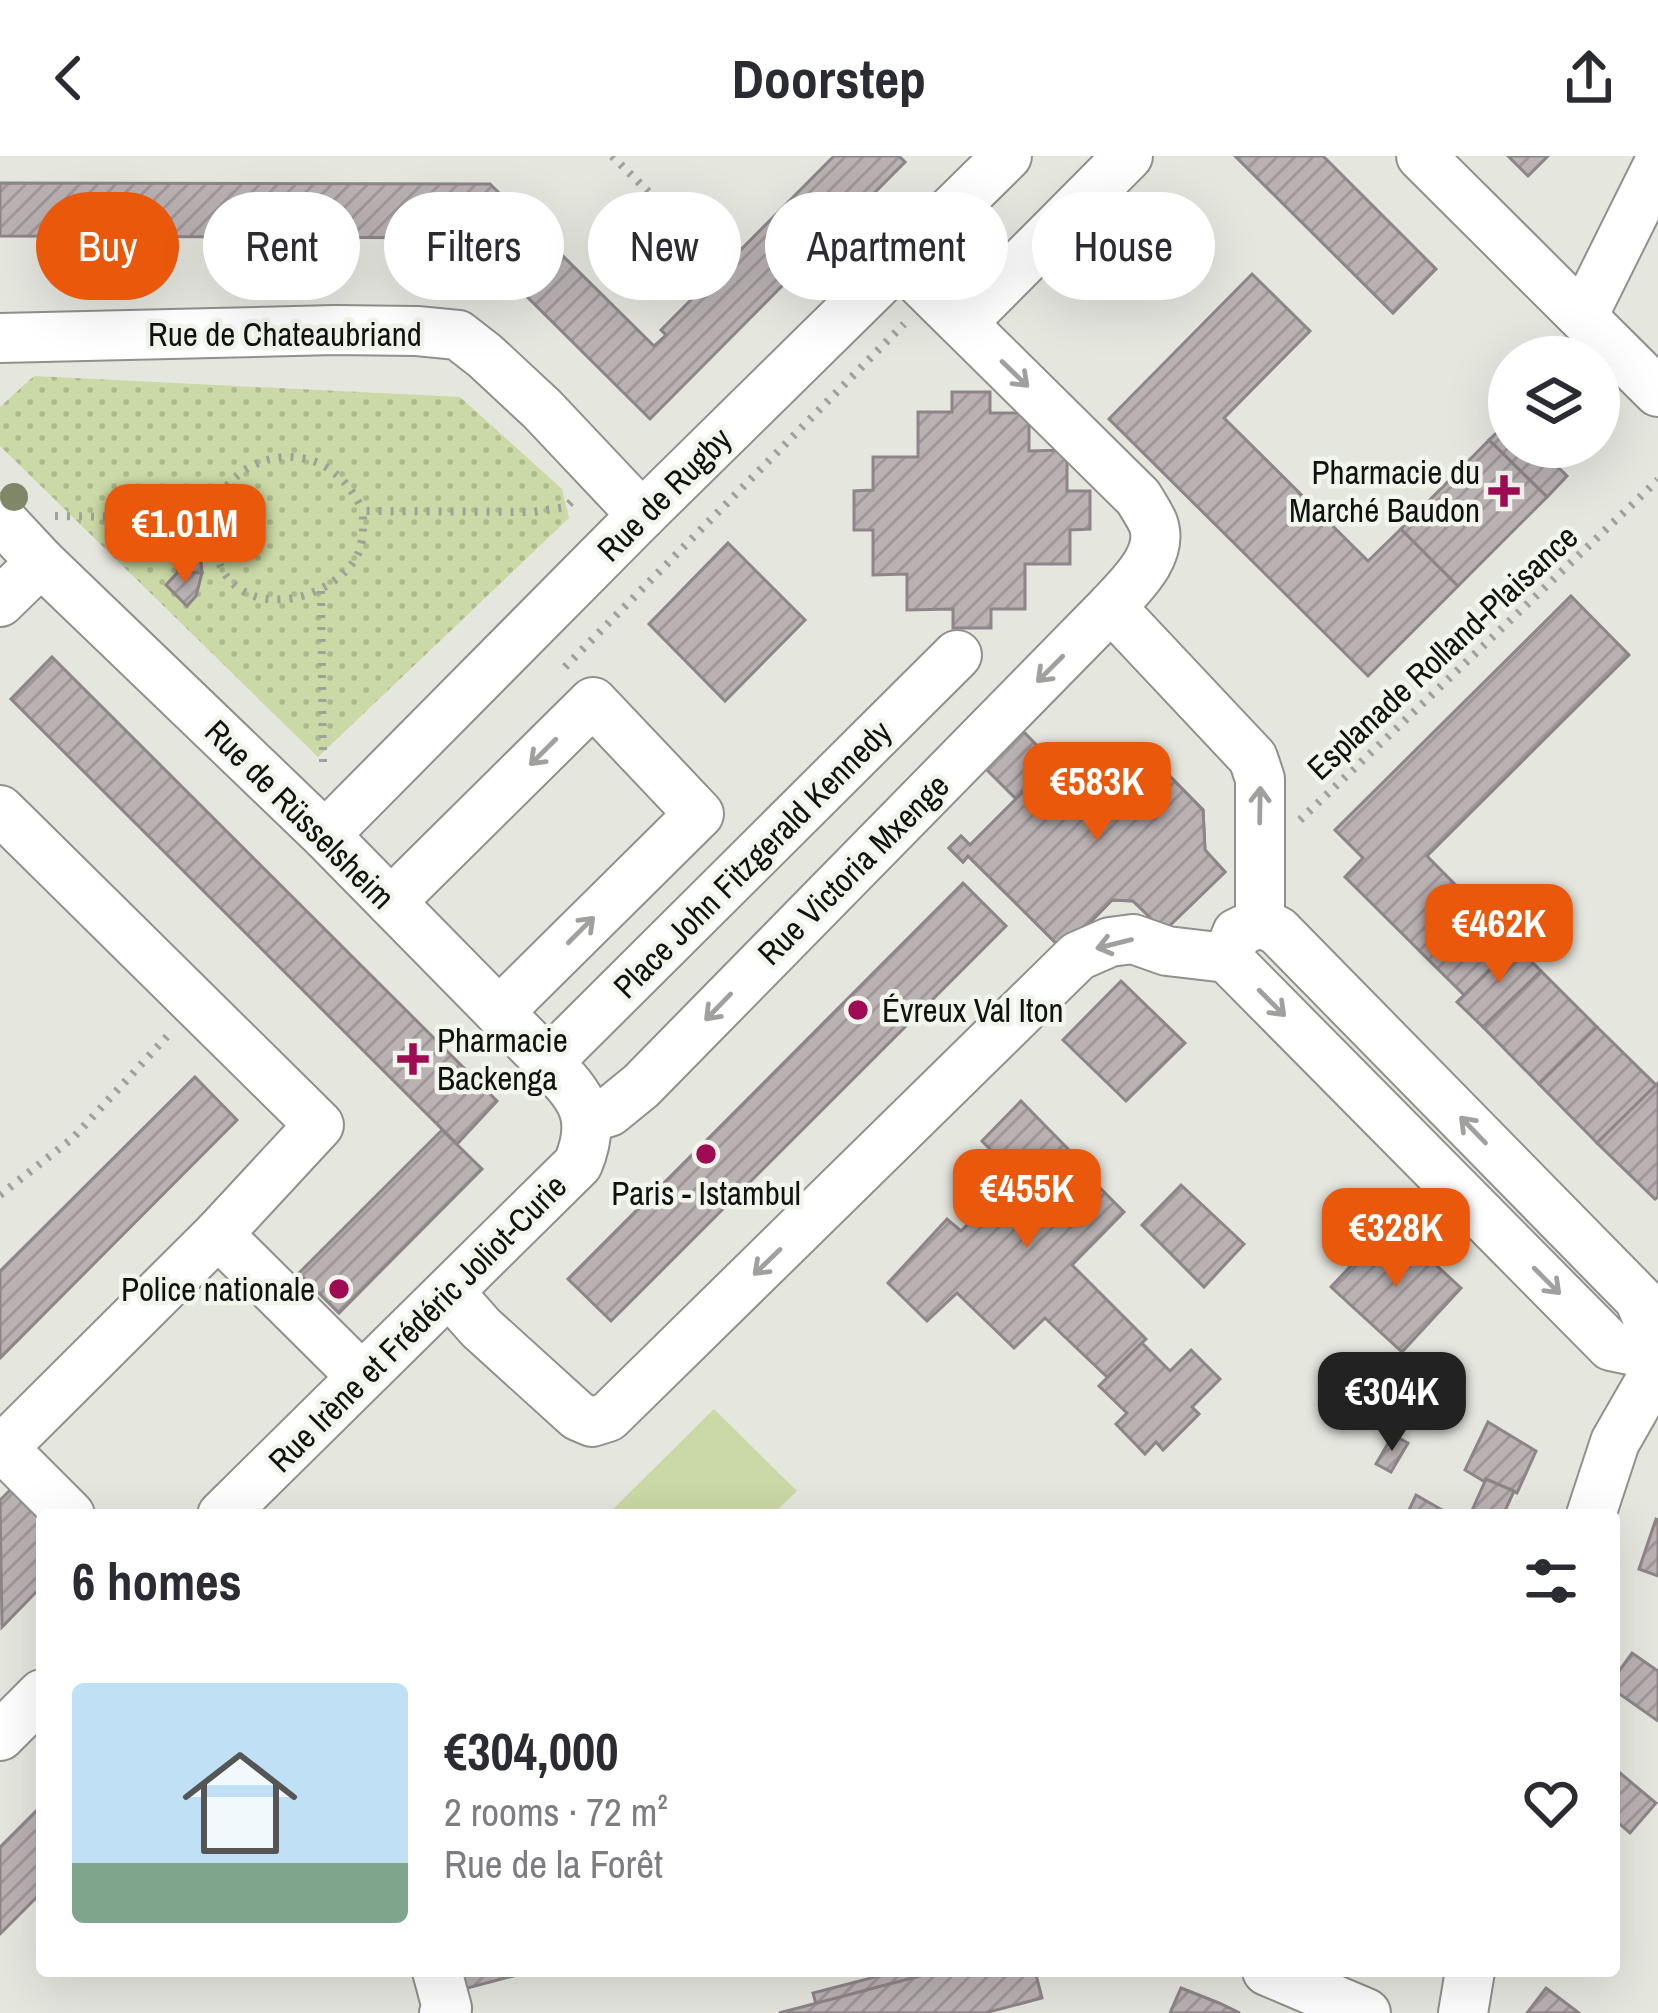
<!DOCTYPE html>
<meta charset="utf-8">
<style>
:root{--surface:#fff;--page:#f2f2f3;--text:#2b2b33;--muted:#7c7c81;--accent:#ea580c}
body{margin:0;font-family:"Archivo Narrow",sans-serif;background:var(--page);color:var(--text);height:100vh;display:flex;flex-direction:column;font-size:45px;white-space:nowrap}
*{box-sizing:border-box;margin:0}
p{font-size:39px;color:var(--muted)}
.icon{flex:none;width:66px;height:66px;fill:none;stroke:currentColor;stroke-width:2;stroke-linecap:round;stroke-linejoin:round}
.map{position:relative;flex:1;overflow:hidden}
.drawer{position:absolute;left:36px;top:1353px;width:1584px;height:468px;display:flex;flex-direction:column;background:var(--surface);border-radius:12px;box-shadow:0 12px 48px #0002}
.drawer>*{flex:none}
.banner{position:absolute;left:36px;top:36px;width:1587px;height:108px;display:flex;gap:24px}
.tools{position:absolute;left:1488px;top:180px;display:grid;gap:24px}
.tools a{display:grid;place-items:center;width:132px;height:132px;border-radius:50%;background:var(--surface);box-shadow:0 12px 48px #0002;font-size:60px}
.price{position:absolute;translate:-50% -102px;padding:0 27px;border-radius:24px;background:var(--accent);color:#fff;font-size:39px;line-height:78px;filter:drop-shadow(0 3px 6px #0008)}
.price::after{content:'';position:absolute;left:50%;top:72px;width:36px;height:27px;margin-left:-18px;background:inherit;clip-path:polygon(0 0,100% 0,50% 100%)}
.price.current{background:#222;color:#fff}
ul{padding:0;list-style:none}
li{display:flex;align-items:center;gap:36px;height:300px;padding:0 36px}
li span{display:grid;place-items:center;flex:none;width:336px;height:240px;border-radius:12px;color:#555}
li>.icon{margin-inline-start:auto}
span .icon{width:144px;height:144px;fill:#fffc;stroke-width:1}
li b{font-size:51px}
h2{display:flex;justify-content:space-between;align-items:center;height:144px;padding:0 36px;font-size:51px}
.chip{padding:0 42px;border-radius:54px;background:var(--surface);box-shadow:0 12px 48px #0002;font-size:42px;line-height:108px}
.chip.current{background:var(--accent);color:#fff}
header{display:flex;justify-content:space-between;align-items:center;height:156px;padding:0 36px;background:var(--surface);font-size:54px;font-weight:700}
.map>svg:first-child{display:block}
.grass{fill:#cad9a5}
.park{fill:url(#park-dots)}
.building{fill:url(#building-hatch);stroke:#8e8588;stroke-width:3}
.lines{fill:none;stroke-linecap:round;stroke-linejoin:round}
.minor-casing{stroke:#8f918a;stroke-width:52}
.path{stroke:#9fa19b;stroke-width:8;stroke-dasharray:3 9;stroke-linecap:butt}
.minor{stroke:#fff;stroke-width:48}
.tree{fill:#808768}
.oneway{stroke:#a0a09f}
.poi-dot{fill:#9f0c53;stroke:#f2f5ec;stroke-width:4.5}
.labels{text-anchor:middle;stroke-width:9;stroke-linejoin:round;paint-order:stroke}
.street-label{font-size:33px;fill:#11120f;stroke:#f2f5ec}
.poi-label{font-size:33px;fill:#11120f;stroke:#f2f5ec;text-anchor:end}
</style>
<header><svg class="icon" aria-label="back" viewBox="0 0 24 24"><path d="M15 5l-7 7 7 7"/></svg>Doorstep<svg class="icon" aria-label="share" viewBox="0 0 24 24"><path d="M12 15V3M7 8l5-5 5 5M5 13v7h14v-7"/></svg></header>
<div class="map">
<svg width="1658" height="1857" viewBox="0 0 1658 1857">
<defs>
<pattern id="park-dots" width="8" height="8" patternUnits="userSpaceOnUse" patternTransform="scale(3)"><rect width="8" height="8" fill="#cad9a5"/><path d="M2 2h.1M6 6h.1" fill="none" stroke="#acb98d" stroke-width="1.8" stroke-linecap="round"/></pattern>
<pattern id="building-hatch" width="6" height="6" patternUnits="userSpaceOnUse" patternTransform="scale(3)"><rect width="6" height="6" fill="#bab1b3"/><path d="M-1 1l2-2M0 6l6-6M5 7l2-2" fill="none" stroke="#9f9799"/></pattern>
</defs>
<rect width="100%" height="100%" fill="#e5e7df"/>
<polygon class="grass" points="714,1253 797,1335 772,1359 607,1359"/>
<polygon class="park" points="34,220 460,241 562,333 569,362 318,601 0,290 0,251"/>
<g class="building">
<polygon points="834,0 899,0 905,6 650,263 468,82 0,80 0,27 490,28 654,190 666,179 661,174"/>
<polygon points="1235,0 1323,0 1436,113 1393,157"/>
<polygon points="1508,0 1548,0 1528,20"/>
<polygon points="1252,118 1310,175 1224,262 1368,405 1401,373 1458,430 1368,520 1109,263"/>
<polygon points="952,236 990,236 990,257 1029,257 1029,295 1067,294 1067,335 1090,335 1090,373 1070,374 1070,408 1025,408 1025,453 991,453 991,472 953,472 953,453 907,454 907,418 873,419 873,374 854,374 854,335 873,334 873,301 918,301 918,256 952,256"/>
<polygon points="1509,265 1509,291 1538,291 1567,320 1547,341 1489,284"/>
<polygon points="1489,284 1547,341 1458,430 1401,373"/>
<polygon points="198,370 202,417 178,416 172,398 155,398 153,371"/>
<polygon points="153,378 155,398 134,398 133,381"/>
<polygon points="728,387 805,464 725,545 649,468"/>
<polygon points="178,416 202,417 196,440 187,450 166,429"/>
<polygon points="1571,440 1629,499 1427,700 1515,789 1464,839 1345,721 1363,702 1335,674"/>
<polygon points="52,501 497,945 457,988 11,543"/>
<polygon points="1023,575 1053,606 1064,595 1083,615 1104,595 1145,595 1203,654 1205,694 1225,716 1164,775 1133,745 1112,744 1063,794 968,700 963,706 949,692 961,680 970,689 1016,643 976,603 1013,584"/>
<polygon points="1064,595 1083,615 1104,595 1145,595 1203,654 1205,694 1225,716 1164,775 1133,745 1112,744 1063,794 968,700 963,706 949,692 961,680 970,689"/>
<polygon points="963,727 1006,770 611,1165 568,1123"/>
<polygon points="1515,789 1541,815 1483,871 1457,846"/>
<polygon points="1541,815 1597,871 1539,928 1483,871"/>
<polygon points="1121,825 1185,887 1126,945 1063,884"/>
<polygon points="1597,871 1656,929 1597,987 1539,928"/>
<polygon points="195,921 237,964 0,1202 0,1115"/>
<polygon points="1658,927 1658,1041 1655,1043 1597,987"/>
<polygon points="1021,945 1074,999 1070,1002 1124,1056 1072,1109 1146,1183 1107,1221 1045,1162 1014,1192 957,1137 927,1165 888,1127 947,1063 961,1075 1016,1020 982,985"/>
<polygon points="442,974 482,1013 339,1157 299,1117"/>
<polygon points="1181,1029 1244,1088 1204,1131 1142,1069"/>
<polygon points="1391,1067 1410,1085 1398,1097 1379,1080"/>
<polygon points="1379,1080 1398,1097 1410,1085 1461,1132 1402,1196 1331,1131"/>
<polygon points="1142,1187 1170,1215 1191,1194 1220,1223 1192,1251 1199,1258 1163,1294 1156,1286 1145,1298 1116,1268 1127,1257 1099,1230"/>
<polygon points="1488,1266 1536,1295 1517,1337 1486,1323 1485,1326 1465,1314"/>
<polygon points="1393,1279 1408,1287 1391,1316 1376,1308"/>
<polygon points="1486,1323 1514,1335 1503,1359 1470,1359"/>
<polygon points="13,1331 42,1360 42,1430 2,1471 0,1344"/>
<polygon points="1416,1339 1444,1355 1442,1359 1414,1359 1408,1356"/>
<polygon points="1656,1363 1658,1364 1658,1420 1639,1413"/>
<polygon points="1632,1497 1658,1515 1658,1565 1614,1534 1614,1522"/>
<polygon points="1614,1612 1656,1647 1630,1677 1614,1663"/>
<polygon points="42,1649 42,1736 0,1778 0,1691"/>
<polygon points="455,1815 532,1815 460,1834"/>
<polygon points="898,1815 939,1815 816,1848 813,1837"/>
<polygon points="939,1815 1035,1815 1042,1842 985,1857 779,1857"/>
<polygon points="1181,1832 1219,1847 1240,1857 1170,1857"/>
<polygon points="1546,1832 1579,1857 1527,1857"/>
</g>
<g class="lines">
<g class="minor-casing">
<g id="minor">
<polyline points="1421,0 1658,236"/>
<polyline points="1583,160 1658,9"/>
<polyline points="963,166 1128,0"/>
<polyline points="0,182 335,174 417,175 458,179 485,200 542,253 642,359"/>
<path d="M 0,362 L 41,406 L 325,679 L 548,906 C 581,941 598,959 578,1008 L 222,1359"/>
<polyline points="0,446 41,406"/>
<polyline points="1111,451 1253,602 1260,623 1260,766"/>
<polyline points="0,654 319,969 218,1078"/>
<polyline points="325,679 642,359 1007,0"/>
<polyline points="391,746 593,546 699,658 499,856"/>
<polyline points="1260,766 1237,777 1227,802 1611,1190 1658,1200"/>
<polyline points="1260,766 1278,775 1639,1143 1658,1188"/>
<polyline points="548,906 957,499"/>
<path d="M 587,963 L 609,956 L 641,930 L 1111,451 C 1130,430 1165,399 1153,367 C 1149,358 1143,349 1138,341 L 901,107"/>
<polyline points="449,1136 481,1172 578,1260 592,1266 608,1261 1078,800 1110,786 1133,783 1167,795 1227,802"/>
<polyline points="70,1359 3,1292 218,1078 361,1220"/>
<polyline points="1591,1359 1615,1286 1658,1211"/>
<polyline points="0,1580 42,1538"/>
<polyline points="437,1815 447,1852 444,1857"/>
<polyline points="1267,1815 1366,1857"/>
<polyline points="1463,1857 1470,1815"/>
</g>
</g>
<g class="path">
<polyline points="612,0 667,54"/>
<path d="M 55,360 L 212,362 C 214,380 214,402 225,418 C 255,463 331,443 356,402 C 364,387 363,372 363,355 L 533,356 L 566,351 L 575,342"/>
<path d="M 212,362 C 221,312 282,285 326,311 C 344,322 354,337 363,355"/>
<polyline points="321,435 323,608"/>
<polyline points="565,511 904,168"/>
<polyline points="1300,664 1658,324"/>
<polyline points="0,1039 73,982 172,875"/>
</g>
<use href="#minor" class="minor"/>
</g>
<circle class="tree" cx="14" cy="341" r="14"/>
<defs><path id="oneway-shaft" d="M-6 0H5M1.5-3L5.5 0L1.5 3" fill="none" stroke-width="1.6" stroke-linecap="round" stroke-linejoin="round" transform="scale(3)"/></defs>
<g class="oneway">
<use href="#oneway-shaft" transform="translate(1015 218) rotate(44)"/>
<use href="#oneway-shaft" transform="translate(1050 513) rotate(135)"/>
<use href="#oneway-shaft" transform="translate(543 596) rotate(135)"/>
<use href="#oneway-shaft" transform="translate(1260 649) rotate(-89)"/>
<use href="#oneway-shaft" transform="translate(581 774) rotate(-45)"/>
<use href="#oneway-shaft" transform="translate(1114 788) rotate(166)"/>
<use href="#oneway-shaft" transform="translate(1272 847) rotate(45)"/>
<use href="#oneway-shaft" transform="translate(718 851) rotate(134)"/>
<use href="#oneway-shaft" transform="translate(1473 974) rotate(-134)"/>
<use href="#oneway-shaft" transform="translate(767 1106) rotate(136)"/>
<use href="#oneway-shaft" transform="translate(1547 1125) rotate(45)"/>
</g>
<g class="poi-dot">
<path d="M1498 317h12v12h12v12h-12v12h-12v-12h-12v-12h12z"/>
<circle cx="858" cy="854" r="12"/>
<path d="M407 885h12v12h12v12h-12v12h-12v-12h-12v-12h12z"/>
<circle cx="706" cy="998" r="12"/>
<circle cx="339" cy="1133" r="12"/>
</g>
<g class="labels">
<g class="street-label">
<text x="285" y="190">Rue de Chateaubriand</text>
<text transform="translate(664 338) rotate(-45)" y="12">Rue de Rugby</text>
<text transform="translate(1442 496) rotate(-43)" y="12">Esplanade Rolland-Plaisance</text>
<text transform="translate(300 658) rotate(45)" y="12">Rue de Rüsselsheim</text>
<text transform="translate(752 703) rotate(-45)" y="12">Place John Fitzgerald Kennedy</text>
<text transform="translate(853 713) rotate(-45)" y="12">Rue Victoria Mxenge</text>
<text transform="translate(417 1167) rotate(-45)" y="12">Rue Irène et Frédéric Joliot-Curie</text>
</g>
<g class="poi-label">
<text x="1480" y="328">Pharmacie du<tspan x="1480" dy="38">Marché Baudon</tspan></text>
<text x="882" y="866" text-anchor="start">Évreux Val Iton</text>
<text x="437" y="896" text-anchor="start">Pharmacie<tspan x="437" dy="38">Backenga</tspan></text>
<text x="706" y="1049" text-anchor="middle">Paris - Istambul</text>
<text x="315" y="1145">Police nationale</text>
</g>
</g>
</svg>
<div class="tools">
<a><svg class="icon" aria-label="layers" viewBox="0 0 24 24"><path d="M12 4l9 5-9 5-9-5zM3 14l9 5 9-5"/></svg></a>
</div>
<b class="price" style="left:185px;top:430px">€1.01M</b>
<b class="price" style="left:1097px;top:688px">€583K</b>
<b class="price" style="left:1499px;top:830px">€462K</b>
<b class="price" style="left:1027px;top:1095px">€455K</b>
<b class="price" style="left:1396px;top:1134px">€328K</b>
<b class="price current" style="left:1392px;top:1298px">€304K</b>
<div class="banner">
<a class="chip current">Buy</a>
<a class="chip">Rent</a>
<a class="chip">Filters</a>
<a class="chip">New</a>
<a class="chip">Apartment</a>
<a class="chip">House</a>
</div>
<section class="drawer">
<h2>6 homes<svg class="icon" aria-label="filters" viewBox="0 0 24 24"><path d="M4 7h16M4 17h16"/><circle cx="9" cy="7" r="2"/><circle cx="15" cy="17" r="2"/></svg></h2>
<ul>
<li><span style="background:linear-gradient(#bfe0f5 75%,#7fa58c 0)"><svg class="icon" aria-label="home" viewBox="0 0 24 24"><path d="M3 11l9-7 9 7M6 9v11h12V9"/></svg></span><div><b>€304,000</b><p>2 rooms · 72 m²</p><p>Rue de la Forêt</p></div><svg class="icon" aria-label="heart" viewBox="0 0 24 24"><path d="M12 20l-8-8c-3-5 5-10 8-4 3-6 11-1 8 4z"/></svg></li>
</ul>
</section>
</div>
